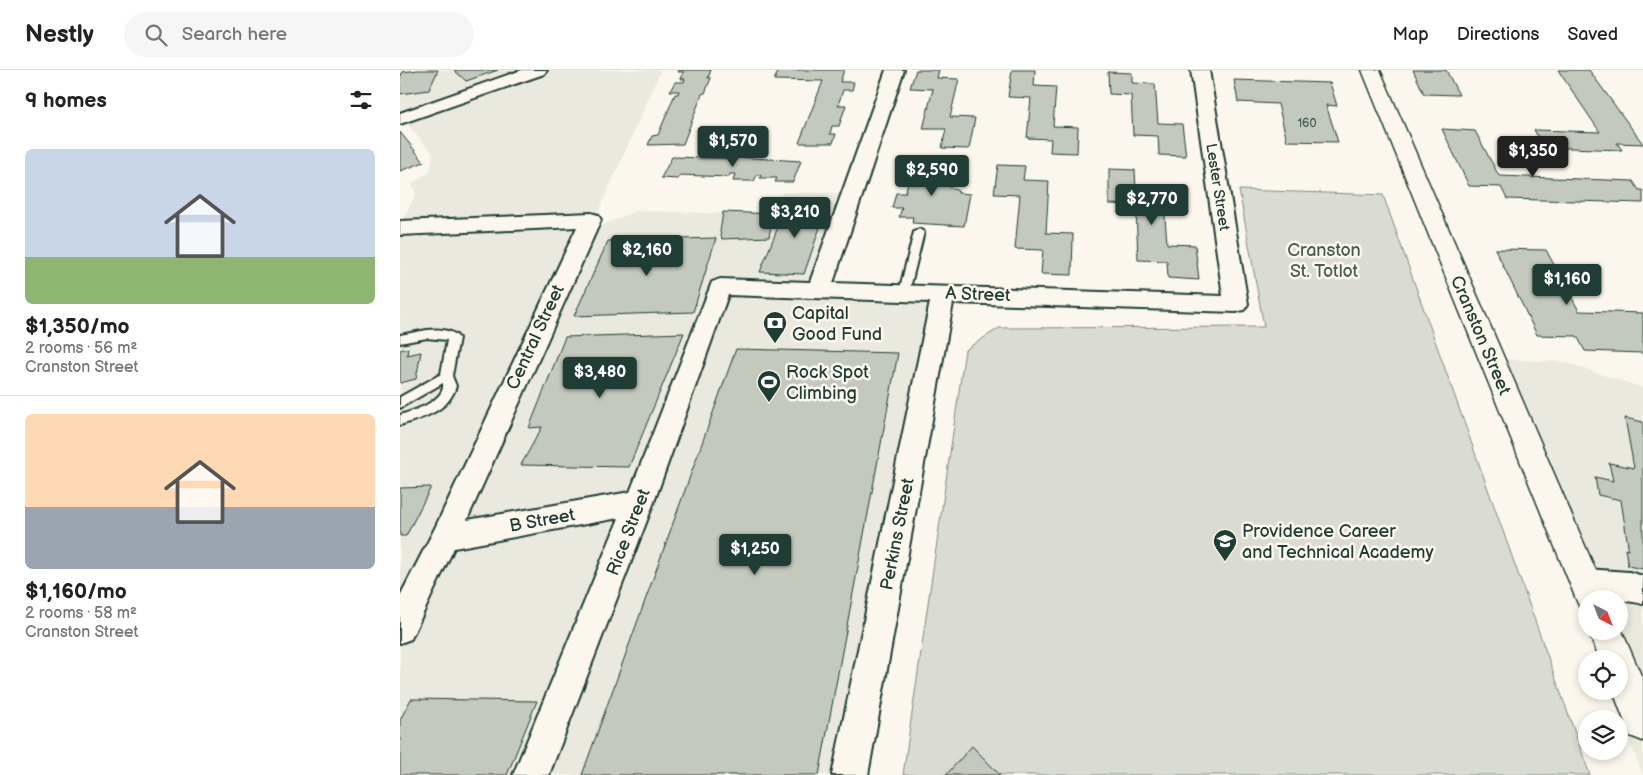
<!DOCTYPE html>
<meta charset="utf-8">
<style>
:root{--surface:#fff;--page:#f6f6f6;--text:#222;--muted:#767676;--line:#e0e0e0;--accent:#1f3d34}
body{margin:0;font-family:"Balsamiq Sans",sans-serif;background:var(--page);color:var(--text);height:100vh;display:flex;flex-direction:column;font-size:19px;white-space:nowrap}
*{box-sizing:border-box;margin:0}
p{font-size:16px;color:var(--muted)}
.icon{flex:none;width:28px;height:28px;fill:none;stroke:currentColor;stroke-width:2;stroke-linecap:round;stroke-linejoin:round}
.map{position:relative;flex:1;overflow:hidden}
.details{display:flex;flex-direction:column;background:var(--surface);width:400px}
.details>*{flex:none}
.needle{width:32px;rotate:138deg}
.tools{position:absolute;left:1178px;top:520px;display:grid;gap:10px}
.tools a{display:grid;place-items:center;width:50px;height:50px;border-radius:50%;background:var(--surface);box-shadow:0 2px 8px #0003;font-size:25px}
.price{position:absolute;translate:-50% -42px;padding:0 11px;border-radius:5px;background:var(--accent);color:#fff;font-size:16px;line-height:32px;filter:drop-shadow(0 1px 2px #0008)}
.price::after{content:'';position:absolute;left:50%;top:30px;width:15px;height:11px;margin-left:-8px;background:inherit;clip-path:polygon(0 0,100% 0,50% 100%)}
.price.active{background:#222;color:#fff}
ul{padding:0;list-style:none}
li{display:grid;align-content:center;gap:10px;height:265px;padding:0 25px}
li+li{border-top:1px solid var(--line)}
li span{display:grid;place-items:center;height:155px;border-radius:8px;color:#555}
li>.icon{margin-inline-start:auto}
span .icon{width:90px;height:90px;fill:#fffc;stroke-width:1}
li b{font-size:21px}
h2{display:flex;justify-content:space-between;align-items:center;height:60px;padding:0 25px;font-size:21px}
header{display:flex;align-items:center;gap:30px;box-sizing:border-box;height:70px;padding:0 25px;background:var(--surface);border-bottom:1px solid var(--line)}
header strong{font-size:24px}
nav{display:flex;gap:28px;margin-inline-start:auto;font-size:18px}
.search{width:350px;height:45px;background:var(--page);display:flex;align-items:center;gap:12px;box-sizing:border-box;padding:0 18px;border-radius:28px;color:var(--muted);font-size:19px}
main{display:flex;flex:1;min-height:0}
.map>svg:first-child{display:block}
.built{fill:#eae9de;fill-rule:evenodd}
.green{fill:#dbdcd1;stroke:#7d8c82}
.building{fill:#c4c9be;stroke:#1f3d34}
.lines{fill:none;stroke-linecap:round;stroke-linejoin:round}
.lane-casing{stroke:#1f3d34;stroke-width:4}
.street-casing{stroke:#1f3d34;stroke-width:4}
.secondary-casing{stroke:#1f3d34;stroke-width:3}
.lane{fill:#fbf7ec;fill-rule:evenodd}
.street{fill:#fbf7ec;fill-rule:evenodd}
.secondary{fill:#fbf7ec;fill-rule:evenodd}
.labels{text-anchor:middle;stroke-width:5;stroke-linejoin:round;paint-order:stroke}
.far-number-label{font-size:12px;fill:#486056}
.far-street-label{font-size:15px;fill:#1f3d34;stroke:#fbf7ec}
.park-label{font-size:18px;fill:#455d53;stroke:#fbf7ec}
.street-label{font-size:18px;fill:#1f3d34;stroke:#fbf7ec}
.poi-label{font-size:18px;fill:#1f3d34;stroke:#fbf7ec;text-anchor:start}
</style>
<header>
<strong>Nestly</strong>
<div class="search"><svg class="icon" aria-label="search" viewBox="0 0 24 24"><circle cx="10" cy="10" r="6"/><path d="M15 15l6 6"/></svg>Search here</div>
<nav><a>Map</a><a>Directions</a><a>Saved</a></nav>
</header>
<main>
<section class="details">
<h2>9 homes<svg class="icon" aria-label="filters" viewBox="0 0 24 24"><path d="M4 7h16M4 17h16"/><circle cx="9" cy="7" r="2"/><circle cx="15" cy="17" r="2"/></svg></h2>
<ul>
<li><span style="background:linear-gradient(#c9d6e8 70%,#8fb573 0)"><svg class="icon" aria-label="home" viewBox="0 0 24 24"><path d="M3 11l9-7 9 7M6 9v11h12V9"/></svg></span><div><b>$1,350/mo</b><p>2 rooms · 56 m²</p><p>Cranston Street</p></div></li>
<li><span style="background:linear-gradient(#ffd9b3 60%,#9aa5b1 0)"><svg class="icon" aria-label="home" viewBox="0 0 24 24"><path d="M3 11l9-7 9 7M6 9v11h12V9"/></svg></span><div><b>$1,160/mo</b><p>2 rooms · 58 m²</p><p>Cranston Street</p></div></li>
</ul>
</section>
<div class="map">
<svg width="1243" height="705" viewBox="0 0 1243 705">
<rect width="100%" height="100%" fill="#fbf7ec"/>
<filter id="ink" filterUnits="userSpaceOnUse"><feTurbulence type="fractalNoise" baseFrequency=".02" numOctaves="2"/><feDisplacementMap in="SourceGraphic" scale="10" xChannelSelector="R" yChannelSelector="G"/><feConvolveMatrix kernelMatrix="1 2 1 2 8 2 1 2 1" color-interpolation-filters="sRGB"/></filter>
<g filter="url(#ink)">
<g class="built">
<polygon points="0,0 261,0 190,161 235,141 351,144 384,122 438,123 440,125 413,216 530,225 490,499 448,705 0,705 0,156 16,124 12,113 30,102 33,84 0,46"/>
<path d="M 1080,288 L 1164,292 L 1243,318 L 1243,705 L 1210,621 L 1219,621 L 1219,589 L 1197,589 ZM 1186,529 L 1219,529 L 1219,561 L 1186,561 Z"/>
</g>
<polygon class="green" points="839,120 983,125 1190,705 503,705 565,280 599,258 864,257"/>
<g class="building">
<polygon points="18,0 38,0 29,20 0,24 0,7 3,2"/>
<polygon points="54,0 98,0 66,11"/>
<polygon points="279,0 311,0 308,8 311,8 305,23 302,24 283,74 248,75 252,66 258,65 275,24 278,24 279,21 270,21 275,12 284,12 285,9 281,9 284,2 278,2"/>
<polygon points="379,0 444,0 440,12 454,12 452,20 443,20 438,35 446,35 439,56 432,56 430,64 436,64 433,73 399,73 423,11 374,10"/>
<polygon points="516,0 539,0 537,8 559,9 550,47 575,48 569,79 542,78 546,59 523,59 533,19 510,18"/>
<polygon points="612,0 635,0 634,16 656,17 653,56 678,57 677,83 650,82 651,69 627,68 631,28 608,27"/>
<polygon points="1013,0 1046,0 1059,25 1024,24"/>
<polygon points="1158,0 1189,0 1243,74 1217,73 1222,80 1144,77 1134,60 1200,62"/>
<polygon points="708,2 732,3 732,13 755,14 758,53 782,54 786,86 759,85 758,66 733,65 731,25 709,24"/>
<polygon points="834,10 930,13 937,36 926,35 938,72 887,71 878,34 838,32"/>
<polygon points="1042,59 1075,61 1099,106 1233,111 1239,120 1243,120 1243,133 1107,129 1101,117 1069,116"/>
<polygon points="0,62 24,92 0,101"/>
<polygon points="272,87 337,89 337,87 401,91 393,112 375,112 377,108 360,108 361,105 357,105 354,111 333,111 335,104 330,104 329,107 280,105 278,109 261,108"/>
<polygon points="514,92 553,93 548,116 558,121 558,123 570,124 564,156 512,153 513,147 499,147 502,138 492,138 496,123 505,123"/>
<polygon points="598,95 625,96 623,110 649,111 646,163 673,164 672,205 641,204 643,180 615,179 620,125 594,124"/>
<polygon points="709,99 735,100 736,119 763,120 767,174 795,175 799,210 768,208 767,191 738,190 736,135 709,134"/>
<polygon points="388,132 428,134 404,204 360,202"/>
<polygon points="323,142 373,144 369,167 322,169 320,162"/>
<polygon points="316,168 293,242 174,246 208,171"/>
<polygon points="1095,179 1146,180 1179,241 1243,243 1243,283 1185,281 1177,266 1137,265"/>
<polygon points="284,263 229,397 121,395 142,357 129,358 165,267"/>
<polygon points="8,278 7,285 21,282 16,309 0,313 0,280"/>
<polygon points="336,279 498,283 419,705 182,705"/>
<polygon points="1225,348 1243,352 1243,499 1228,496 1225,479 1228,480 1228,476 1221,430 1198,425 1195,407 1213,411 1209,393 1234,398"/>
<polygon points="31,417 6,466 0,466 0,418"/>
<polygon points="11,629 137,631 107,705 0,705 0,650"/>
<polygon points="572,676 600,705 546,705"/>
</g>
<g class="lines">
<g class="lane-casing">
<g id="lane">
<polygon points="519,159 524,162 509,222 504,226 499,222 514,162"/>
<path d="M 27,260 C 37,259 52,259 59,268 L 52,306 L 56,316 C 49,341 23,348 0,355 L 0,345 C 13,341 46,331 43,313 L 0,338 L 0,327 L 41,304 L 47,270 L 27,268 L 0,273 L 0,265 Z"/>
</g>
</g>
<g class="street-casing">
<g id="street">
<polygon points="122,0 147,0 144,4 0,54 0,43"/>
<polygon points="486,0 504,0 433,213 823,226 791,0 809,0 848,234 844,240 836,242 553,233 468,705 432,705 530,232 328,225 254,432 149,705 113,705 219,448 54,478 11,569 0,573 0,526 35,458 177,157 0,165 0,151 191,143 198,145 201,150 67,450 230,422 312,212 320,209 410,212"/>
<path d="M 1186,499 L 1229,502 L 1243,506 L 1243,534 C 1221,528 1197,531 1175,523 L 1171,513 L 1175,503 Z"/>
</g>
</g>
<g class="secondary-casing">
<g id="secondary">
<polygon points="962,0 980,0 1208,529 1186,529 1186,542 1181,540 1176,529"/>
<polygon points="1219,554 1243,610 1243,671 1230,666 1213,621 1219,621 1219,589 1200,589 1188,561 1219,561"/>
</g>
</g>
<use href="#lane" class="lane"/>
<use href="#street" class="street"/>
<use href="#secondary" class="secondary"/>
</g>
</g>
<defs>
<g id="bank-pin" transform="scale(1.25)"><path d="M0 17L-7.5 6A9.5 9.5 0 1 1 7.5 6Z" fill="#1f3d34" stroke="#fbf7ec"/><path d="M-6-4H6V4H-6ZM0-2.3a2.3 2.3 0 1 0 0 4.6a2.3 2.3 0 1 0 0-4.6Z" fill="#fff"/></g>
<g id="stadium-pin" transform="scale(1.25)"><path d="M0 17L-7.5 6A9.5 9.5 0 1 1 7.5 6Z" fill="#1f3d34" stroke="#fbf7ec"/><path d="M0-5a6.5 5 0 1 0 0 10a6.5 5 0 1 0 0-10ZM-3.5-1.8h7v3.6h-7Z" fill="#fff"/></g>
<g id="school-pin" transform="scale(1.25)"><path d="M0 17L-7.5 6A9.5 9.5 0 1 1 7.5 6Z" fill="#1f3d34" stroke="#fbf7ec"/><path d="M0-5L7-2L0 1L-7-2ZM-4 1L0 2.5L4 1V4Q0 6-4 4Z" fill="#fff"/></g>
</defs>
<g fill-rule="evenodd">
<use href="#bank-pin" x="375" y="253"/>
<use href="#stadium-pin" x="369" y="312"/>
<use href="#school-pin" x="825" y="471"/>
</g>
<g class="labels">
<g class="far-number-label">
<text x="907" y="57">160</text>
</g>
<g class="far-street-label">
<text transform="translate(818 117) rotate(81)" y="5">Lester Street</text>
</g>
<g class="park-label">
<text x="924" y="186">Cranston<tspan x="924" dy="21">St. Totlot</tspan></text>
</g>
<g class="street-label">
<text transform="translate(578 224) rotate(2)" y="6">A Street</text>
<text transform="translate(1081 265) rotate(67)" y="6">Cranston Street</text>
<text transform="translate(135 267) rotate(-65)" y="6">Central Street</text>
<text transform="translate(142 450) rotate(-10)" y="6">B Street</text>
<text transform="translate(228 462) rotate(-69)" y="6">Rice Street</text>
<text transform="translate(497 464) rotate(-79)" y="6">Perkins Street</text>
</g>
<g class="poi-label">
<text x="392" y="249">Capital<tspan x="392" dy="21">Good Fund</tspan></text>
<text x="386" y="308">Rock Spot<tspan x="386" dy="21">Climbing</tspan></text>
<text x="842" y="467">Providence Career<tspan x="842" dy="21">and Technical Academy</tspan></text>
</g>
</g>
</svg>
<div class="tools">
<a><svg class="needle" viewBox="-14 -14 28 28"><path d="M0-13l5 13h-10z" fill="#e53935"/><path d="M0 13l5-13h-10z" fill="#767676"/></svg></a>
<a><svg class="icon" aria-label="locate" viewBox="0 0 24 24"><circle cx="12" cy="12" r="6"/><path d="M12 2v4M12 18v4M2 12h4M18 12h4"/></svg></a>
<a><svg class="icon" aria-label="layers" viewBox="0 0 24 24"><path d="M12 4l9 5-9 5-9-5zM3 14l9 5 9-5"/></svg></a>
</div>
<b class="price" style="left:333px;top:98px">$1,570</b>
<b class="price active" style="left:1133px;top:108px">$1,350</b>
<b class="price" style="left:532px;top:127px">$2,590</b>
<b class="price" style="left:752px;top:156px">$2,770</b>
<b class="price" style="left:395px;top:169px">$3,210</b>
<b class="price" style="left:247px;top:207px">$2,160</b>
<b class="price" style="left:1167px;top:236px">$1,160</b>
<b class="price" style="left:200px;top:329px">$3,480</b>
<b class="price" style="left:355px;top:506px">$1,250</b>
</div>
</main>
